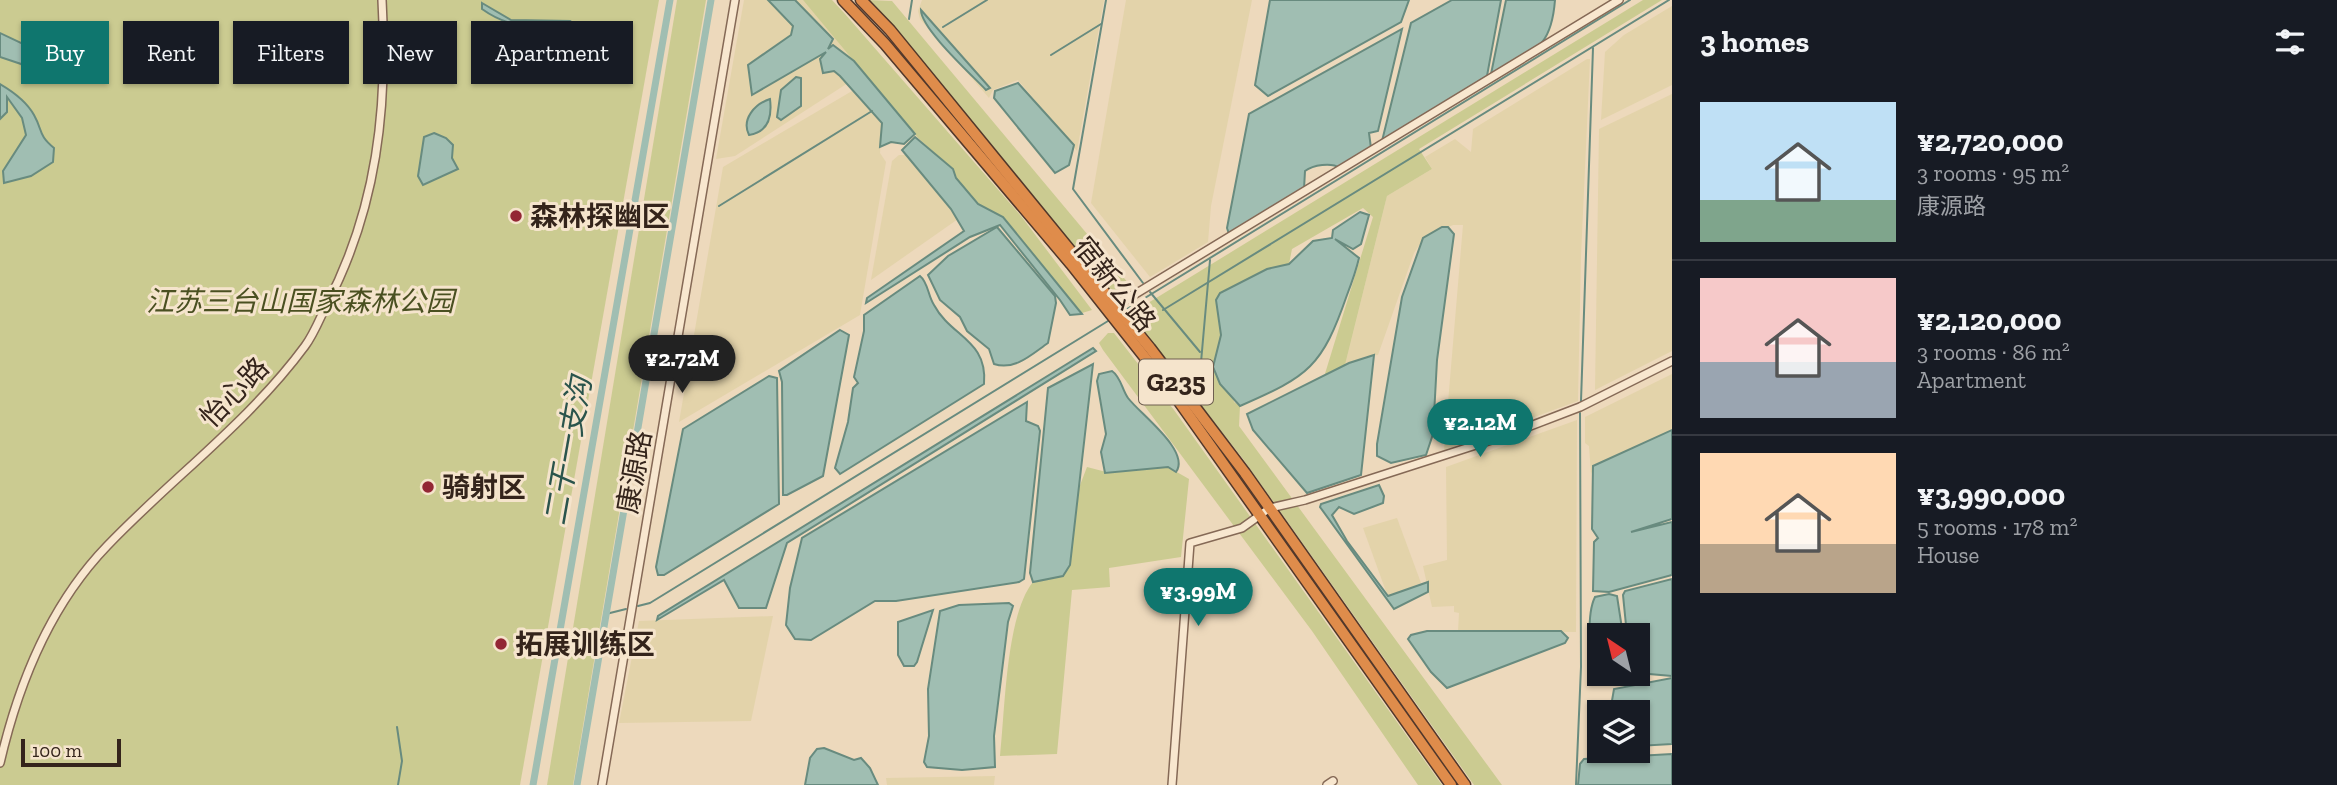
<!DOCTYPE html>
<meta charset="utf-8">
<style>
:root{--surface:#171b24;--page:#242831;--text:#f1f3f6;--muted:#9ea1a6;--line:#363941;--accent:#0f766e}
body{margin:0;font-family:"Zilla Slab","Noto Sans SC",serif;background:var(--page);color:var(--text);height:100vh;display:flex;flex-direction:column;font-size:26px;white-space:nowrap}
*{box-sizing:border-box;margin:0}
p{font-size:23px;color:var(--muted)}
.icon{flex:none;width:38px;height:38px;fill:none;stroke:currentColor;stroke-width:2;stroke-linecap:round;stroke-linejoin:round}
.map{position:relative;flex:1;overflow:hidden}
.details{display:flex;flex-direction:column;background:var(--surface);width:665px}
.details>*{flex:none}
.guide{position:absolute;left:21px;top:21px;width:665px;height:63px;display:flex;gap:14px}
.needle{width:46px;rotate:325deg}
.fabs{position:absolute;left:1587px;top:623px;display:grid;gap:14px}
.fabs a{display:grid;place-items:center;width:63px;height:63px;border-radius:0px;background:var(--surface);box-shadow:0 2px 5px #0004;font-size:35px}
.scale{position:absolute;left:21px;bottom:18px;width:100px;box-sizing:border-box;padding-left:7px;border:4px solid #34241b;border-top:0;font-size:19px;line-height:24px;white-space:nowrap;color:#34241b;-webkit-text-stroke:5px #f5e4cc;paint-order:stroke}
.price{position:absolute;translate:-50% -60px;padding:0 16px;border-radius:24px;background:var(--accent);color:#fff;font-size:23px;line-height:46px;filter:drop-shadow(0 2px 4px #0008)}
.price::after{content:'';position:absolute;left:50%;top:42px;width:21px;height:16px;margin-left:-10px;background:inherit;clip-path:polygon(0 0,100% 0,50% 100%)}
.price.current{background:#222;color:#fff}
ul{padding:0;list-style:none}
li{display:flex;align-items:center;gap:21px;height:175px;padding:0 28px}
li+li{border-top:2px solid var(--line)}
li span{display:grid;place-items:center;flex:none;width:196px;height:140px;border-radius:0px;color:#555}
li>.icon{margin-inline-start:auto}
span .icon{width:84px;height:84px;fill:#fffc;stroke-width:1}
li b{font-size:30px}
h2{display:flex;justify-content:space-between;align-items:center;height:84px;padding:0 28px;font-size:30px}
.pill{padding:0 24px;border-radius:0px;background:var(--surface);box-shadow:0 2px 5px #0004;font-size:24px;line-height:63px}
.pill.current{background:var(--accent);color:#fff}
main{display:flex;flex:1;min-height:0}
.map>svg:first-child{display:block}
.farmland{fill:#e3d3aa}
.green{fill:#cbcb91}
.water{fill:#a0beb2;stroke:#688b7f;stroke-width:2}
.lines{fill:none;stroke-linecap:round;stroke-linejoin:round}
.stream{stroke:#688b7f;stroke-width:2}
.canal{stroke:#a0beb2;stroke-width:7}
.minor-casing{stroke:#856956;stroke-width:10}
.highway-casing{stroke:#52382b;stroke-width:13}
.minor{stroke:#f8e7cf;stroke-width:7}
.highway{stroke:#df8c4b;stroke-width:10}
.poi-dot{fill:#932634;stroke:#f5e4cc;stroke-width:2.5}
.labels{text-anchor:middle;stroke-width:6;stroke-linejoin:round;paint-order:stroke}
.shield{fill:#f5e4cc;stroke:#6e5e50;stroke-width:2}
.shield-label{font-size:26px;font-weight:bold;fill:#34241b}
.poi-label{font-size:28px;font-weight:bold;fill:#34241b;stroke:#f5e4cc;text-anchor:start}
.street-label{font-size:28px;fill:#34241b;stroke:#f5e4cc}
.park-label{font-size:28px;font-style:italic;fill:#4a5021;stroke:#f5e4cc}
.water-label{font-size:30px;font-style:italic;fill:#2a544c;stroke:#f5e4cc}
</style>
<main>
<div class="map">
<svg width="1672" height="785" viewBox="0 0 1672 785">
<rect width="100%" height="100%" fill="#edd9bc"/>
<g class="farmland">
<polygon points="744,0 803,0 865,72 735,156 716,159"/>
<polygon points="922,0 1104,0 1077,151 1018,80 993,90 989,98 920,19 918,11"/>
<polygon points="1126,0 1252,0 1211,206 1208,242 1150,277 1091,203"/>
<polygon points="1672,6 1672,85 1601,120 1605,52 1624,35"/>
<polygon points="1587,59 1590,59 1581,256 1578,401 1444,450 1463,225 1453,225 1424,238 1414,253 1378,355 1367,356 1345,365 1387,196 1432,169 1425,157 1455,139 1471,152 1473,129"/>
<polygon points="852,91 882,124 880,153 886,162 860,315 679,422 723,167"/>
<polygon points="1672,94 1672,351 1595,390 1599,129"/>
<polygon points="899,155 905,155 958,219 871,280 892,161"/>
<polygon points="1672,374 1672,430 1594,466 1591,474 1589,446 1585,443 1585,417"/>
<polygon points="1577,420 1576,632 1458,631 1459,613 1454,612 1454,606 1432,607 1423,566 1447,560 1446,467"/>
<polygon points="1397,518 1421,583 1388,597 1363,528"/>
<polygon points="773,616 751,721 619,723 639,621"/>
<polygon points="995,776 994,785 887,785 886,778"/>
</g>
<g class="green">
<polygon points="0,0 659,0 520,785 0,785"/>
<polygon points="677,0 706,0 573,785 547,785"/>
<polygon points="803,0 832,0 845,14 1021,216 1092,310 1082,313 1003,217 978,204 956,178 953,169 918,138"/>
<polygon points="867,0 892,1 1129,284 1128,291 1115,295 897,32"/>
<polygon points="1643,0 1662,0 1419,149 1432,169 1387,196 1345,365 1324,377 1373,217 1363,208 1292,249 1289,264 1267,269 1220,293 1216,300 1234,402 1240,406 1239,426 1502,785 1474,785 1243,459 1137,323 1136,316 1150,311 1155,315 1148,303"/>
<polygon points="1108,333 1114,333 1174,410 1442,785 1418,785 1312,631 1103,350 1099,343"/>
<path d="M 1087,467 L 1110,473 L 1168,467 L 1189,479 L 1181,557 L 1109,568 L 1110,587 L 1072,590 L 1057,754 L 1000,756 C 1005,711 1006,615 1033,582 L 1062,576 L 1070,565 L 1077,493 Z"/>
</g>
<g class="water">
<polygon points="768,0 795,0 833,39 828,49 833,45 854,61 915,134 904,144 891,142 880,147 882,123 840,76 834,71 823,73 820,59 826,52 752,95 748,65 791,35 793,26"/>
<polygon points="1270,0 1409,0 1401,22 1268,96 1255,85"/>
<polygon points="1452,0 1501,0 1487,76 1382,141 1411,23"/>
<path d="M 1506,0 L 1555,0 C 1551,52 1532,50 1491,74 Z"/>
<path d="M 482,3 L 511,20 L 570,21 L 584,30 L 609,66 C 593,58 590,39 576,30 C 565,24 556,27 544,28 C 521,28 500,22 482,9 Z"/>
<path d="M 921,10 L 990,88 L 986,90 C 972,75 921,29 921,10 Z"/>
<path d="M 50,26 L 60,35 C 66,60 68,81 36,78 L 21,64 L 0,57 L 0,33 L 23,44 C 34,40 38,28 50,26 Z"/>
<path d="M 1402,29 L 1378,131 L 1369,133 L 1371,148 L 1340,168 C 1331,162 1313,165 1305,171 L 1304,189 L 1229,234 L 1227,228 L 1249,114 Z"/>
<polygon points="796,77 801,78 801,106 781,120 777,117 781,90"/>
<polygon points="1018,83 1074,145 1069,165 1055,173 994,98 995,91"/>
<path d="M 0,84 C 12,91 27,102 34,115 C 43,131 38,135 54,148 L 53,162 L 31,176 L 4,183 L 3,171 L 26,135 L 22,118 L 7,97 L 7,112 L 0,119 Z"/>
<path d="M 770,99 C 772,115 769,132 749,135 C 741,119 755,104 770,99 Z"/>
<polygon points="434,133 446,138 453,145 452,158 458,169 423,185 418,176 424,137"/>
<polygon points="915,137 953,169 956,178 978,204 1003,217 1082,314 1070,315 1060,300 1000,225 970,237 866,303 867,298 964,231 951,209 902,150"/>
<path d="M 1360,212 L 1369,215 L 1361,244 L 1353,249 L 1335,239 L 1359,258 C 1356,271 1352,282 1347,295 C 1322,367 1309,376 1240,406 L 1220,384 L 1213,367 L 1221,335 L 1216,300 L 1220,293 L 1267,269 L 1289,264 L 1313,241 L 1332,238 L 1333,230 Z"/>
<path d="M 997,227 L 1055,296 L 1056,303 L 1048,343 C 1032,354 1015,371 994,364 L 989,349 L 967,331 L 960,317 L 940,300 L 928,275 L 948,256 Z"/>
<polygon points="1442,227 1448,227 1454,234 1437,360 1433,434 1426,455 1391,463 1377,456 1377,444 1402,297 1423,238"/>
<path d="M 920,276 C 928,282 928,296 934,305 C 951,337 988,340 984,384 L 840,474 L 835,468 L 848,422 L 853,388 L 858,383 L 854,377 L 864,331 L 864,315 Z"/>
<polygon points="840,330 849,335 823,476 787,495 783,495 782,382 779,371"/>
<polygon points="1093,348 1096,351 787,543 766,608 739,608 724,580 657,620 658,616"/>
<polygon points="1374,355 1361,475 1307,493 1253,430 1247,414 1349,363"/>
<polygon points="1093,364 1070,565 1063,576 1033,582 1030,573 1048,388"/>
<path d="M 1112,371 C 1121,377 1122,390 1128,398 C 1140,414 1191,451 1176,472 L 1168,467 L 1105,473 L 1101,452 L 1106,434 L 1097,381 L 1099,374 Z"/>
<polygon points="769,376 777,378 779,504 664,575 658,575 656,567 683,429"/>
<polygon points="1027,402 1026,421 1038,426 1040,431 1024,579 1019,582 896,601 875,601 811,640 795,639 786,625 790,588 802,538"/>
<polygon points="1672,430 1672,519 1631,532 1672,522 1672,575 1609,592 1593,591 1594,542 1598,538 1592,529 1593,466"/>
<polygon points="1379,485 1384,496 1383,503 1354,514 1339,507 1332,515 1347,541 1388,596 1428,582 1428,592 1394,609 1320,507 1321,504"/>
<polygon points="1672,579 1672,676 1638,673 1638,635 1627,635 1623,595 1625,591"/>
<path d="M 1609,594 L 1617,596 L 1623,635 L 1600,635 L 1597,672 C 1588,657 1587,613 1595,597 Z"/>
<polygon points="1009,603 1013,606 1008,622 994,736 995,767 962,770 927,767 924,762 929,736 928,689 940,611 959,605"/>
<polygon points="933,610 917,662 914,666 904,666 898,655 898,622"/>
<polygon points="1427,631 1561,631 1568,638 1565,643 1447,688 1431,672 1408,639 1411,635"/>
<polygon points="1672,678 1672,744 1638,746 1638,712 1610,712 1614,689"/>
<polygon points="824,748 854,760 861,758 870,768 878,785 805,785 810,758 817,749"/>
<polygon points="1672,754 1672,785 1578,785 1580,764 1584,759"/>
</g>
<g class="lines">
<g class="stream">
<polyline points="1106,0 1073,189 1143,283"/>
<polyline points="909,19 912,0"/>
<polyline points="943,27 987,0"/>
<polyline points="1051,55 1101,24"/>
<polyline points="719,206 872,111"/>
<polyline points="1150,292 1200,352"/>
<polyline points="1127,309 1630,0"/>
<polyline points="1163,310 1669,0"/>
<polyline points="1199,385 1210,260"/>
<polyline points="1581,401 1593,48"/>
<polyline points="638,606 650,603 1108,321"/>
<polyline points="606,614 626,609"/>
<polyline points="397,727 402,761 398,785"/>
<polyline points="1576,785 1581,667 1580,413"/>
</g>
<g class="canal">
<polyline points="533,785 670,0"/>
<polyline points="577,785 711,0"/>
</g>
<g class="minor-casing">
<g id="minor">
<polyline points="1114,307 1619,0"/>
<path d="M 0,763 C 18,685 51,604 107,546 C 172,478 249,422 305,346 C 314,334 320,318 327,304 C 377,208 388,107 382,0"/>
<polyline points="602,785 735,0"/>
<polyline points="1172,785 1190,543 1242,528 1270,508 1305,500 1507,435 1580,407 1672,361"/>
<polyline points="1327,785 1333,781"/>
</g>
</g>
<g class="highway-casing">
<g id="highway">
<polyline points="843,0 885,44 1071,264 1173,393 1451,785"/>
<polyline points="861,0 890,30 1150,348 1245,473 1465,785"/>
</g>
</g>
<use href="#minor" class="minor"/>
<use href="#highway" class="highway"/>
</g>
<g class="poi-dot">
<circle cx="516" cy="216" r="7"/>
<circle cx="428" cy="487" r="7"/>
<circle cx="501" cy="644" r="7"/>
</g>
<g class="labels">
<rect class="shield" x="1139" y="359.5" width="74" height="45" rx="5"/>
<g class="shield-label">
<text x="1176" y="391">G235</text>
</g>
<g class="poi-label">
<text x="530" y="226">森林探幽区</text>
<text x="442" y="497">骑射区</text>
<text x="515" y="654">拓展训练区</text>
</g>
<g class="street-label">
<text transform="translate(1115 284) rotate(51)" y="10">宿新公路</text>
<text transform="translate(234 392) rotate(-46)" y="10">怡心路</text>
<text transform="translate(634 472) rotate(-80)" y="10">康源路</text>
</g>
<g class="park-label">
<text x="300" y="311">江苏三台山国家森林公园</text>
</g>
<g class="water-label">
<text transform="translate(568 451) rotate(-80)" y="10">二干一支沟</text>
</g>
</g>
</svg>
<div class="fabs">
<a><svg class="needle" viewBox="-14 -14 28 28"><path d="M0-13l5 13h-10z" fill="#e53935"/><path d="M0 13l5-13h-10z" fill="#9ea1a6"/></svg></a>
<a><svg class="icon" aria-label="layers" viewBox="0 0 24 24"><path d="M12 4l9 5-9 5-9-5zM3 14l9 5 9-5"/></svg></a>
</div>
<div class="scale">100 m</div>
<b class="price current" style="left:682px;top:395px">¥2.72M</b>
<b class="price" style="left:1480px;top:459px">¥2.12M</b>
<b class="price" style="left:1198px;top:628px">¥3.99M</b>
<div class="guide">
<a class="pill current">Buy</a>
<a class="pill">Rent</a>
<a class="pill">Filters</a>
<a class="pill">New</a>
<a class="pill">Apartment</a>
</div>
</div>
<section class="details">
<h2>3 homes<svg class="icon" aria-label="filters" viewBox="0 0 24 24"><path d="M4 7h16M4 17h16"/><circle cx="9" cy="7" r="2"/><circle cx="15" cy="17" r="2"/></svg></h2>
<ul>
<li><span style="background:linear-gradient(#bfe0f5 70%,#7fa58c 0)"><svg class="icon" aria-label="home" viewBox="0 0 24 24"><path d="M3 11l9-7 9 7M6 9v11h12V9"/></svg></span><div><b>¥2,720,000</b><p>3 rooms · 95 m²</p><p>康源路</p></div></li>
<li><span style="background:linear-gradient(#f6c9c9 60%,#9aa5b1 0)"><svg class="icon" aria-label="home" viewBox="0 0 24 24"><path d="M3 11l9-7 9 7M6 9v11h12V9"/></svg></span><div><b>¥2,120,000</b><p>3 rooms · 86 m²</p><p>Apartment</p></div></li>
<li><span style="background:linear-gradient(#ffd9b3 65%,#b9a48a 0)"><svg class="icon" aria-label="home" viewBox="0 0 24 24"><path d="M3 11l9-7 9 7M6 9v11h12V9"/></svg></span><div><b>¥3,990,000</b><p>5 rooms · 178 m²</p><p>House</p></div></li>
</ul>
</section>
</main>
